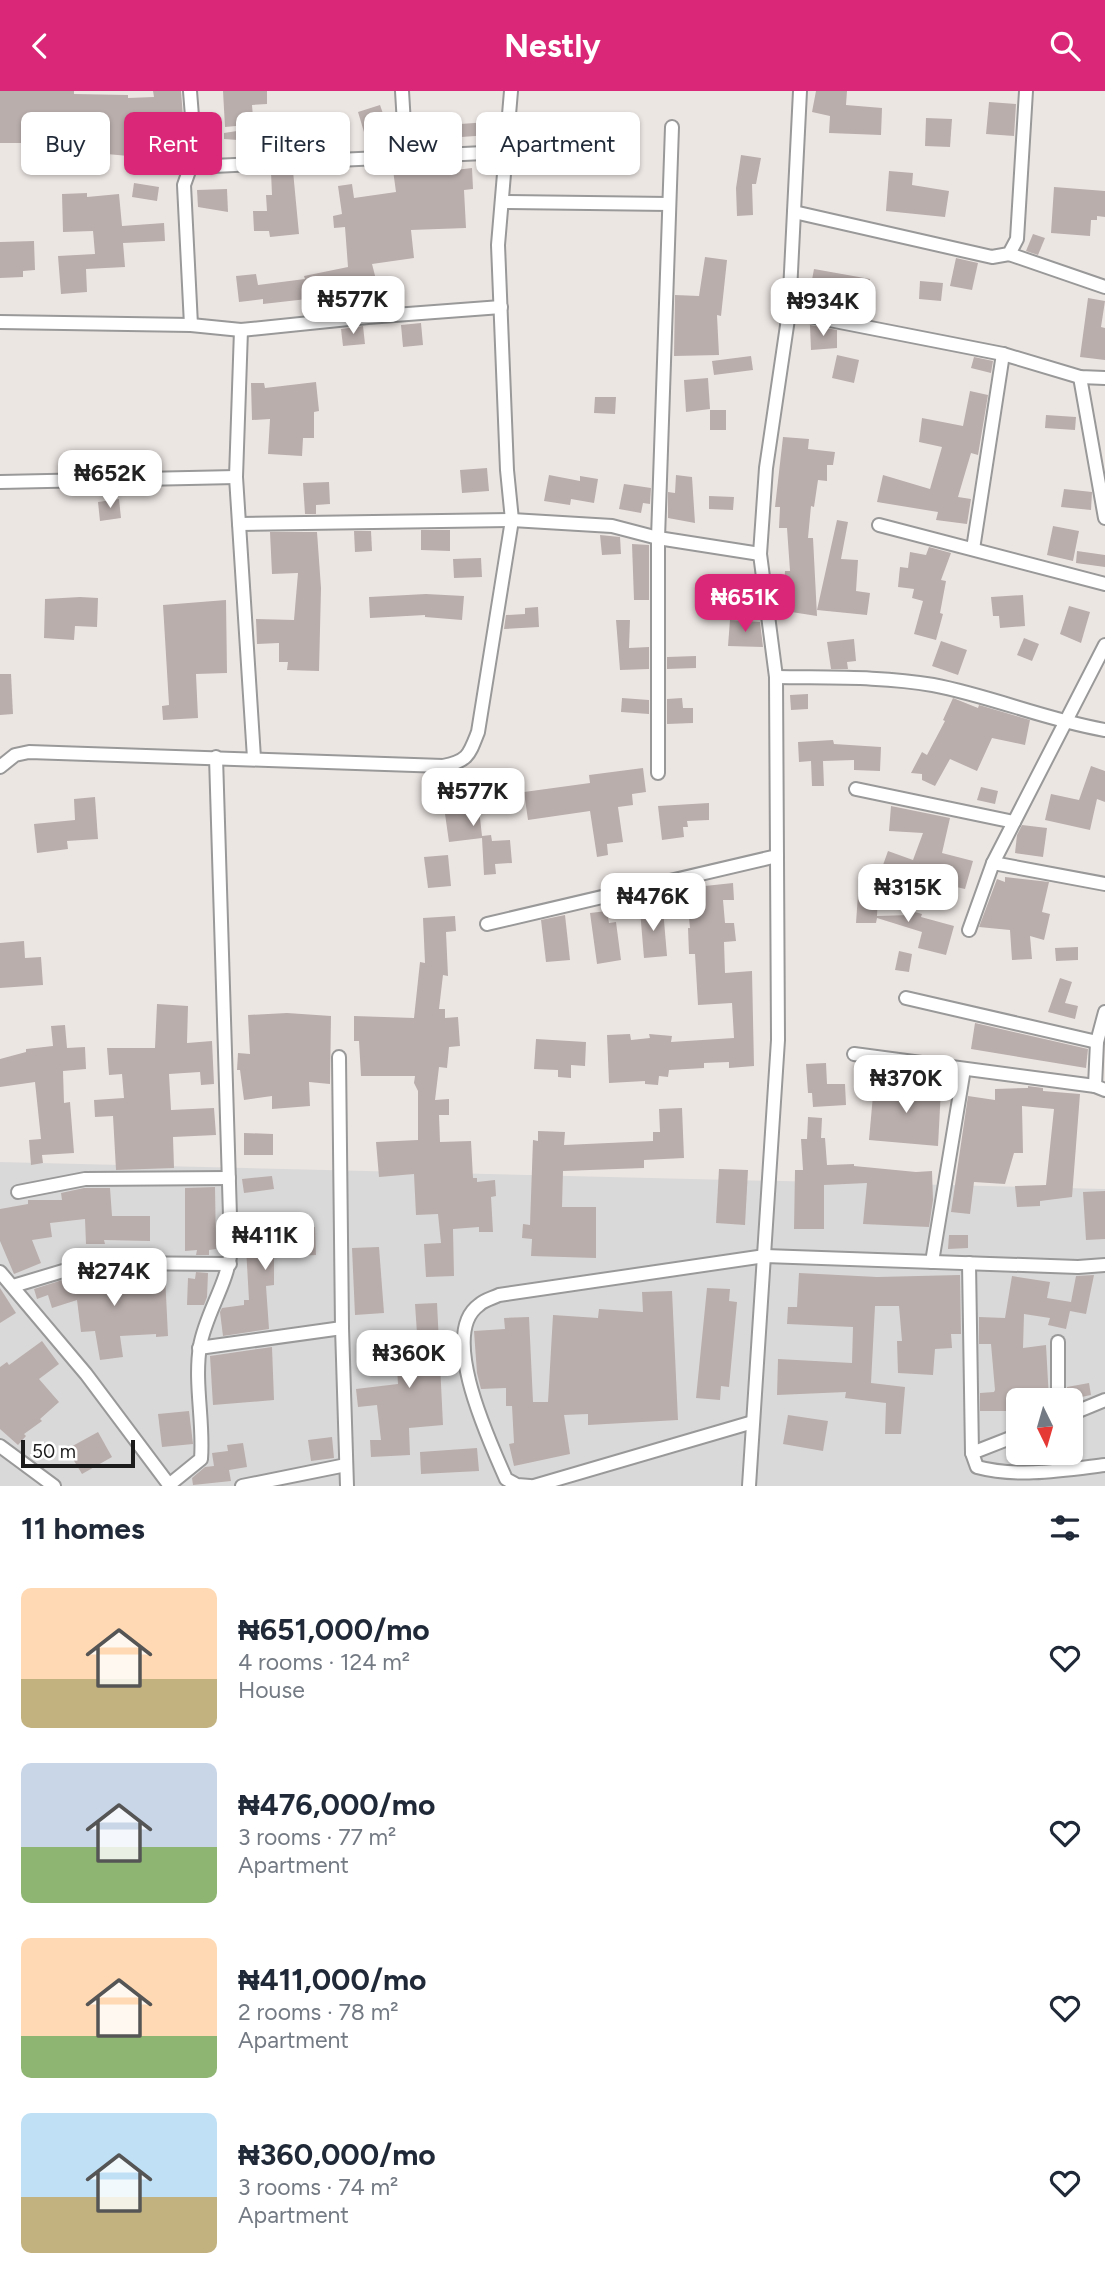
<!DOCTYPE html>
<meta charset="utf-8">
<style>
:root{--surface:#fff;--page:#f6f6f7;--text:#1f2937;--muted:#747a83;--accent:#db2777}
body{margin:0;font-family:Figtree,sans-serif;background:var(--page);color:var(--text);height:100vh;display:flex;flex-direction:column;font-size:26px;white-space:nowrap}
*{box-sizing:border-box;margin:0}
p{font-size:23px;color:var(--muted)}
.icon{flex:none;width:38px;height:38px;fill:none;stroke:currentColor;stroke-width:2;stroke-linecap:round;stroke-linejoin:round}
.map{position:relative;height:1395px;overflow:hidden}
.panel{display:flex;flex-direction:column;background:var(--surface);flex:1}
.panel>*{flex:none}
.top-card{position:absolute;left:21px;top:21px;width:700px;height:63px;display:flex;gap:14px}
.needle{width:46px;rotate:175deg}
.controls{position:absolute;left:1006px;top:1297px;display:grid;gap:14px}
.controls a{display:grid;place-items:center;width:77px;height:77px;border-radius:10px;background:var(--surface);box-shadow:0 2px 5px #0004;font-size:35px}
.scale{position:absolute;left:21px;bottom:18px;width:114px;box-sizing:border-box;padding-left:7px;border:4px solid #1c1c1c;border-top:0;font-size:19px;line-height:24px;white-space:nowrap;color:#1c1c1c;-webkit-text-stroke:5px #fff;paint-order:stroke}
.price{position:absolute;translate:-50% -60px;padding:0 16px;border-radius:14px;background:#fff;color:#222;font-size:23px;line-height:46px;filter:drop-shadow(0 2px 4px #0008)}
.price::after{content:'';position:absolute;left:50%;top:42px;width:21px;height:16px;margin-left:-10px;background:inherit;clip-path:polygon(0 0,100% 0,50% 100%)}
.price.on{background:var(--accent);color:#fff}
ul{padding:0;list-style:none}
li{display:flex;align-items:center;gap:21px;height:175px;padding:0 21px}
li span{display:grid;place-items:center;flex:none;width:196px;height:140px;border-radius:10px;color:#555}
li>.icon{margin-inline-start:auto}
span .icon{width:84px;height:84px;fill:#fffc;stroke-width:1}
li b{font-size:30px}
h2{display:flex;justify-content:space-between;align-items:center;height:84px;padding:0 21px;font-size:30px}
.tag{padding:0 24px;border-radius:10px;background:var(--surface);box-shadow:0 2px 5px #0004;font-size:24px;line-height:63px}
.tag.on{background:var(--accent);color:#fff}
header{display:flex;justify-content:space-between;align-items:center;height:91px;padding:0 21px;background:var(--accent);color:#fff;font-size:32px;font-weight:700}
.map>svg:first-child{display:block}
.residential{fill:#dad9d9;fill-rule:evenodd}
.building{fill:#b9aeac}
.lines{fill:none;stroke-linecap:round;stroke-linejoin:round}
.minor-casing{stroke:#999;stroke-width:16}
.minor{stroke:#fff;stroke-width:12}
</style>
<header><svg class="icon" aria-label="back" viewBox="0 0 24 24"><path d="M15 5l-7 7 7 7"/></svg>Nestly<svg class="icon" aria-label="search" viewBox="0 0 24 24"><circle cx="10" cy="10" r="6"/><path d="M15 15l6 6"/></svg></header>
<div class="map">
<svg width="1105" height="1395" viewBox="0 0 1105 1395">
<rect width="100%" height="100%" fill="#ece6e3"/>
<path class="residential" d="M 0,1071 L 1105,1098 L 1105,1395 L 0,1395 ZM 1018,1309 L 1071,1309 L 1071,1362 L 1018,1362 Z"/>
<g class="building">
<polygon points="0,0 74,0 74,3 128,4 128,7 154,6 153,0 181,0 183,26 154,27 150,67 96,62 97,60 31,59 31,52 0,52"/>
<polygon points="223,0 267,0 267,13 252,14 254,38 258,37 259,50 238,51 238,49 224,48 224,42 237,40 236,35 225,36"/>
<polygon points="816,0 847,0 846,14 882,17 881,44 829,42 830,25 812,21"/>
<polygon points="989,11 1016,13 1014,45 986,43"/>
<polygon points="380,14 387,34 364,41 358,21"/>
<polygon points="926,27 952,28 950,56 925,55"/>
<polygon points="489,31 490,44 461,46 460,33"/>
<polygon points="456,38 458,51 426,55 424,42"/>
<polygon points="741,64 761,67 756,93 752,93 753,124 737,125 736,97"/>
<polygon points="420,76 421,83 472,77 473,98 464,99 466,137 411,139 414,167 372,173 380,204 358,210 353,190 325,195 327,209 308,211 307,208 263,213 263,208 239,211 236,185 256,183 258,194 305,188 304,185 348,176 345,136 334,137 333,125 342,123 338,95 352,93 354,107 396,101 393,79"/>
<polygon points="293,80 299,143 270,146 269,140 254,140 253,120 267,120 266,104 272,104 271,81"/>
<polygon points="889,80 913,82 912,94 949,100 945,126 886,120"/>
<polygon points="134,92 159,96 157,110 132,106"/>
<polygon points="1054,96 1105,100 1105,126 1097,125 1097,129 1091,129 1090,145 1051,142"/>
<polygon points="227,98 228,121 198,116 197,99"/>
<polygon points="87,102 87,106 119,103 122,135 164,132 165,150 123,152 125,176 86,178 87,201 61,203 58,165 95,163 93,140 63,141 62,103"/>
<polygon points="1033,143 1045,147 1038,164 1026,160"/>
<polygon points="34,150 35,179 23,180 23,186 0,187 0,151"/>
<polygon points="705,166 727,169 721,225 717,224 719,264 674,265 675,204 699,205"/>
<polygon points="956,167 978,172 972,199 950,195"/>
<polygon points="814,178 870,188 868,209 810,199"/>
<polygon points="920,190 943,192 941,210 919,208"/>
<polygon points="1088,207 1105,210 1101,236 1105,237 1105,269 1080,266"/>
<polygon points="421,232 423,254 403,256 401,234"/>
<polygon points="810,234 837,239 837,257 811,259"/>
<polygon points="363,235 365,253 343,255 341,238"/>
<polygon points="837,264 859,269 854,292 832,287"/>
<polygon points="751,265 753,279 714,284 712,270"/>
<polygon points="974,266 993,270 991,282 971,277"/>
<polygon points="708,287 710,318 686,321 684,289"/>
<polygon points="316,291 319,320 314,321 314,347 303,347 302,365 268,363 270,328 252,329 251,292 264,292 265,297"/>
<polygon points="970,300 988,304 978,364 971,362 958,406 971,408 967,433 936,429 938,421 877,411 883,384 930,398 942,356 919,351 922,327 963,335"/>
<polygon points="595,306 616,306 615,323 594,322"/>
<rect x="710" y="319" width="16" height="20"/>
<polygon points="1046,324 1076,326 1075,339 1045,337"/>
<polygon points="783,346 809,348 808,358 835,361 833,374 827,374 827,390 818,389 814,416 811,415 808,447 813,447 817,525 785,520 789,494 784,494 785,480 790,480 787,437 779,437 780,416 775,416"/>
<polygon points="487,377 489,400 462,402 460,379"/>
<polygon points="549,384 580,390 580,385 598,388 594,412 571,408 570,414 544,410"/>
<polygon points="676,384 692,386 695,432 668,427 668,401 675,402"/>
<polygon points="329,391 330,413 316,414 316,423 305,423 303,392"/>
<polygon points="624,393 651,397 650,413 643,412 641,422 619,418"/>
<polygon points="1064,398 1092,401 1091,419 1061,416"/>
<polygon points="709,405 734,406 733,419 709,418"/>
<polygon points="119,408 121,427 100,430 98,411"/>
<polygon points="837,429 848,431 841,468 858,469 856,500 870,502 867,524 817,519"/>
<polygon points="1053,435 1079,440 1073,470 1047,464"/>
<polygon points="421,439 450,439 450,460 421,459"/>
<polygon points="354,440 371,440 372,460 355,461"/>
<polygon points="270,441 317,441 321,497 319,580 287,579 288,571 279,571 279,552 257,553 256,528 294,529 298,482 272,483"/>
<polygon points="600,444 620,446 621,463 602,464"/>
<polygon points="632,453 649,454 649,509 634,509"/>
<polygon points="929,456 951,462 941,489 946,490 940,522 943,523 936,549 914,543 923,510 912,507 914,498 898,496 900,476 908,477 910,461 926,464"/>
<polygon points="1077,460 1105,464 1105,476 1076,472"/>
<polygon points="481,467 482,486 454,487 453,468"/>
<polygon points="426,503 464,505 462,529 425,526 425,524 370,527 369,506"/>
<polygon points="1023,504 1025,535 1000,537 999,525 993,525 991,506"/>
<polygon points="80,506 98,507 97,536 75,535 74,549 44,547 45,508"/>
<polygon points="226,509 227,582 196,583 198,627 163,629 162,615 169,614 163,514"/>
<polygon points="1069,515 1090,521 1081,552 1060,543"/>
<polygon points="538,516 539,536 504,538 506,524 525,523 525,517"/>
<polygon points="616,529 630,529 629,557 649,556 649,578 620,579"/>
<polygon points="730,529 760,531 763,556 728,555"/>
<polygon points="1024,547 1039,553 1032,570 1017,564"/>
<polygon points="854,548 856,570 847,571 848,578 831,578 827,551"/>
<polygon points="941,550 967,559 958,584 932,575"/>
<polygon points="696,565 696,577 667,578 667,566"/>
<polygon points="0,583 11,583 13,623 0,624"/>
<polygon points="808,603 808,618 791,619 790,604"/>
<polygon points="622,607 649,609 649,623 621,621"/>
<polygon points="682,607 683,617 693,617 693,632 667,633 667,608"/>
<polygon points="953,607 978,617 979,614 1030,629 1025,654 992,647 977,680 950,668 935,695 922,689 922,683 911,682 922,661 927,664 945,630 943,629"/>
<polygon points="833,649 834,653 881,656 880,680 854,679 854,669 823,670 824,695 812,695 811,670 799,671 798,651"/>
<polygon points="1091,675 1105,680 1105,711 1097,708 1090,739 1045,729 1051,703 1079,709"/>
<polygon points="643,677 646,701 632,703 633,714 618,716 623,751 607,753 608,764 597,766 590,720 528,729 524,701 590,692 589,684"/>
<polygon points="445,695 458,696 458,703 477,700 482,745 491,744 492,750 510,749 512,772 495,773 496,783 484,784 482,747 449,751 444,716"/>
<polygon points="981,696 998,700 995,713 977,709"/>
<polygon points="95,706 98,748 67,750 68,758 37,762 34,733 75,729 74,708"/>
<polygon points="709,712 709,729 687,730 688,736 683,736 684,746 662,749 658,715"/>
<polygon points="891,715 950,727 942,762 973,770 965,798 935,791 934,793 883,774 888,760 913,769 923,742 889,740"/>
<polygon points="1022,734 1047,737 1043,766 1015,762 1017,744"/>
<polygon points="448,764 451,795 428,797 424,766"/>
<polygon points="1005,786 1049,791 1042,821 1050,823 1044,849 1030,845 1032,868 1012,869 1010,839 979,836 997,788 1005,791"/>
<polygon points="733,792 734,809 723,809 725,832 734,832 736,850 724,851 725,882 752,880 754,975 729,977 729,971 704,972 704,977 669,979 668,986 659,985 658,994 645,993 645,990 609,992 607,944 630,943 631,949 650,947 649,943 672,945 671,951 734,947 732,912 698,914 695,863 689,863 688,837 690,837 686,797"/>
<polygon points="858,803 878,803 877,825 910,824 911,820 922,823 921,826 954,835 946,864 918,857 922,841 877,827 876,832 856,832"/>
<polygon points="663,818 667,865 644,867 640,819"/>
<polygon points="607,820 609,832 616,831 621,869 597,873 590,822"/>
<polygon points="565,824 570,869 546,871 541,829"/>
<polygon points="455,825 456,840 446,841 448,885 443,884 439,918 445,918 445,927 458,926 460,955 449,956 447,977 439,976 435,1009 449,1008 449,1024 439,1024 440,1051 471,1050 473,1087 477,1087 477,1091 495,1089 496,1105 491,1106 493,1141 479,1141 479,1136 453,1138 454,1185 426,1186 424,1153 441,1152 438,1123 416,1124 414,1083 379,1086 376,1051 418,1049 418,1000 414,992 415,985 361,985 359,950 354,950 354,925 414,927 420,871 425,872 423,827"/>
<polygon points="24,850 25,867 41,866 43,894 0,897 0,852"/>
<polygon points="1078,856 1078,869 1056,870 1055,857"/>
<polygon points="899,860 912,863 909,881 895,879"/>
<polygon points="1060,887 1072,891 1065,912 1078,915 1075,928 1048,921"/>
<polygon points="157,913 188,915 187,952 212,950 214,993 201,994 200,981 169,983 171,1019 214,1017 216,1044 173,1046 174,1077 116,1079 113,1025 95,1026 94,1009 124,1007 122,983 109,984 107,957 155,957"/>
<polygon points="287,922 331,925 330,993 309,991 310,1015 272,1018 272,1005 244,1009 240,979 237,979 238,962 250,963 248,924"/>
<polygon points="975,932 1088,958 1086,977 971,958"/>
<polygon points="65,934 67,957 85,956 86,978 63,980 64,1012 70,1011 74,1062 42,1064 43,1072 31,1074 29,1049 41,1048 35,991 0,996 0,968 26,961 26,958 53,955 51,935"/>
<polygon points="536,948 586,951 585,975 571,974 571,987 558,986 558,979 534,978"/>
<polygon points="826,972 827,993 845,993 846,1014 813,1016 812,1002 808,1002 806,973"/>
<polygon points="874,993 941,998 938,1055 869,1049"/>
<polygon points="1028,995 1043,997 1043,1000 1080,1003 1072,1106 1040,1110 1040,1115 1017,1116 1015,1095 1046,1094 1054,1018 1022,1015 1023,1062 1014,1062 1005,1093 974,1091 970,1123 951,1121 968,1005 995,1009 995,998 1028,997"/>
<polygon points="682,1017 684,1067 644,1069 644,1077 563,1080 562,1116 596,1116 596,1167 531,1165 532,1148 522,1147 523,1133 530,1134 533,1049 538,1050 538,1040 565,1041 564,1054 653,1050 653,1041 660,1041 659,1018"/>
<polygon points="808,1026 822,1027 821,1047 825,1047 827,1074 854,1073 854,1075 916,1081 932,1080 933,1109 929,1136 863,1133 867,1092 824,1094 824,1138 794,1138 795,1079 803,1079 801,1048 807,1048"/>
<polygon points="244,1042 273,1043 273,1064 244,1064"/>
<polygon points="719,1078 748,1079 745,1134 716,1132"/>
<polygon points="272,1085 274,1098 244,1102 242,1088"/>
<polygon points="215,1096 216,1158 209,1159 209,1164 196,1164 197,1159 185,1160 185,1097"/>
<polygon points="84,1097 110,1097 112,1125 150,1125 150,1150 104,1149 105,1153 86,1153 85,1128 50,1132 52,1146 32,1149 41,1172 14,1183 0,1150 0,1118 28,1113 28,1109 62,1109 61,1102"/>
<polygon points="1105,1100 1105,1148 1086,1149 1083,1101"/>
<polygon points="274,1126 291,1126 291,1138 315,1136 316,1164 274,1166 274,1194 266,1195 269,1238 223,1245 220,1221 222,1217 244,1214 244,1209 249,1209 245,1139 275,1137"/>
<polygon points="949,1144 968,1144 968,1157 948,1158"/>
<polygon points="379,1156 384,1222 355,1224 352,1157"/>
<polygon points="196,1181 208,1182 207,1206 204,1214 187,1214 188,1187 195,1188"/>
<polygon points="799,1182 877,1186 960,1184 961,1243 951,1243 952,1257 935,1258 933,1284 898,1282 897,1250 902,1250 899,1215 875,1215 871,1292 905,1296 901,1343 885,1343 886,1312 845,1307 846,1301 777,1304 778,1268 852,1272 853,1236 787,1233 788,1216 797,1216"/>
<polygon points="103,1183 105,1195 129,1194 128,1184 165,1184 168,1245 156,1246 156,1243 120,1245 123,1266 100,1269 95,1240 81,1241 77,1209 52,1217 48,1204 37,1208 34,1198 75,1185"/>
<polygon points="1094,1184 1086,1223 1070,1220 1066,1238 1048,1234 1050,1227 1024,1223 1023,1257 1046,1254 1049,1309 1009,1309 1011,1320 980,1320 980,1302 994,1301 995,1299 991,1253 979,1253 979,1226 1005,1227 1012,1185 1050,1191 1047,1207 1071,1211 1076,1185"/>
<polygon points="0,1197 16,1222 0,1232"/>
<polygon points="707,1197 730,1198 729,1210 737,1211 729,1296 721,1295 720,1309 696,1307"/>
<polygon points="672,1200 678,1329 588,1334 588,1323 564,1324 570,1363 514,1375 509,1353 514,1352 512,1315 506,1315 506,1297 481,1298 477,1282 474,1240 505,1238 504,1227 529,1226 533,1311 548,1311 553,1224 598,1227 599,1218 643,1221 642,1201"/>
<polygon points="437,1212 443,1334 409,1337 410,1364 371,1366 370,1349 381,1349 377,1314 358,1316 356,1298 398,1293 396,1258 418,1257 415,1213"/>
<polygon points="42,1250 59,1273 39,1288 59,1311 40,1328 42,1330 24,1343 26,1345 18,1354 0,1338 0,1276 7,1271 9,1274"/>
<polygon points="272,1256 274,1309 213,1314 210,1265"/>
<polygon points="1089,1292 1091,1304 1067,1309 1067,1296"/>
<polygon points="189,1320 193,1353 162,1356 158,1323"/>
<polygon points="788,1324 828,1330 823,1360 783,1353"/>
<polygon points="98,1341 112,1366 82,1383 67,1358"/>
<polygon points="332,1346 334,1367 311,1370 308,1349"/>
<polygon points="243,1352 247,1376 229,1379 231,1390 193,1394 192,1387 205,1376 214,1375 212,1362 228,1360 227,1354"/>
<polygon points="477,1357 479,1380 421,1383 420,1361"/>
</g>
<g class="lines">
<g class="minor-casing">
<g id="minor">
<polyline points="190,0 195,63 184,94 191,234"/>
<polyline points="402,0 406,66"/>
<polyline points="192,76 505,61"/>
<polyline points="503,111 669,113"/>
<polyline points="794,121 992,166 1009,163 1017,148 1026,0"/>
<polyline points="1009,163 1105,196"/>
<polyline points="789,221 1003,263 1080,286 1105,287"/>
<polyline points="0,231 191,234 241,239 368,226 501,216"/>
<polyline points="241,239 236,386 254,667"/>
<polyline points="1080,286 1105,427"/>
<polyline points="0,391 236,386"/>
<polyline points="239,433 512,429 612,435 658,447 760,463"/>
<polyline points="879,434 1105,493"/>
<polyline points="973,458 1003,263"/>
<path d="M 776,586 C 828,587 882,585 933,594 C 991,605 1046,629 1105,639"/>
<path d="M 0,676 L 15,664 L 29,661 L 443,675 C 468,670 469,664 478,641 L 512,429 L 507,379 L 498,154 L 511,0"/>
<polyline points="658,682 658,447 672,36"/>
<polyline points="856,698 1014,731"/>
<polyline points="993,772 1105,793"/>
<polyline points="487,833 777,765"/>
<polyline points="969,839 993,772 1105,554"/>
<polyline points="906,907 1097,951"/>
<polyline points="854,963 1095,995 1105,999"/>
<polyline points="339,966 342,1237 347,1395"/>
<polyline points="1095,995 1097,951 1105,921"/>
<polyline points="18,1101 85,1088 229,1087"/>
<polyline points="932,1171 964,978"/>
<path d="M 969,1172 L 972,1362 L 977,1376 C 1018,1387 1064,1379 1105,1374"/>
<polyline points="0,1181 86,1283 170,1395"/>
<polyline points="13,1195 83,1174 102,1172 230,1173"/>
<polyline points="1058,1251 1058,1309"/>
<polyline points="199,1257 342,1237"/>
<polyline points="1071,1323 1105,1309"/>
<polyline points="0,1355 54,1395"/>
<polyline points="972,1362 1018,1344"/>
<path d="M 169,1394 L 201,1368 C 204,1331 194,1292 200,1255 C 206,1221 228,1193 231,1158 L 216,666"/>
<polyline points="242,1395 346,1374"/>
<path d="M 530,1395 L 517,1394 L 506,1388 C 491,1353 438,1243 479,1214 C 484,1209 493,1207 499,1204 L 765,1165 L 1078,1176 L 1105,1174"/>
<polyline points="534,1395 753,1331"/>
<polyline points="749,1395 778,949 776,586 760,463 766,377 789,221 800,0"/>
</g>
</g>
<use href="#minor" class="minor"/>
</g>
</svg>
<div class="controls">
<a><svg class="needle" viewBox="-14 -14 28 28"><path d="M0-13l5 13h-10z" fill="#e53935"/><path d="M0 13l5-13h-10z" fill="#747a83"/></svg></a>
</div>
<div class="scale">50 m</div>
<b class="price" style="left:353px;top:245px">₦577K</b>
<b class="price" style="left:823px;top:247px">₦934K</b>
<b class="price" style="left:110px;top:419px">₦652K</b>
<b class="price on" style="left:745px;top:543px">₦651K</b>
<b class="price" style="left:473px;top:737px">₦577K</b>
<b class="price" style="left:908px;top:833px">₦315K</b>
<b class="price" style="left:653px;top:842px">₦476K</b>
<b class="price" style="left:906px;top:1024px">₦370K</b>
<b class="price" style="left:265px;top:1181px">₦411K</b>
<b class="price" style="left:114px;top:1217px">₦274K</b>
<b class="price" style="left:409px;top:1299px">₦360K</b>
<div class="top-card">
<a class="tag">Buy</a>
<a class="tag on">Rent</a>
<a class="tag">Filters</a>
<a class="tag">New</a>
<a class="tag">Apartment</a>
</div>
</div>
<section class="panel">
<h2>11 homes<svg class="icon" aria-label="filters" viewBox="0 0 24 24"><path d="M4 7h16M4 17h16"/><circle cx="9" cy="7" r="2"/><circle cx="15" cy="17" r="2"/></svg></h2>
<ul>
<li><span style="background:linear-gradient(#ffd9b3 65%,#c2b280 0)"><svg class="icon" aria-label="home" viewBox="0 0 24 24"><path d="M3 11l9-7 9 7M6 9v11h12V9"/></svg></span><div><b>₦651,000/mo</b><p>4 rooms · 124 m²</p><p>House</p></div><svg class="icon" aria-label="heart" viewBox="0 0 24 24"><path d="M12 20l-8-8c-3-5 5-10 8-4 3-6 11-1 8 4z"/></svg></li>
<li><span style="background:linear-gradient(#c9d6e8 60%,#8fb573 0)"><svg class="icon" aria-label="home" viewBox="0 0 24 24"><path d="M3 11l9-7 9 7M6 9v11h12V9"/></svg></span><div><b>₦476,000/mo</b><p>3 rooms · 77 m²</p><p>Apartment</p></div><svg class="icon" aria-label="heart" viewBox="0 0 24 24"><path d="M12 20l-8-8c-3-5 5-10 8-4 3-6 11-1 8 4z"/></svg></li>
<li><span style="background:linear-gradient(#ffd9b3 70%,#8fb573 0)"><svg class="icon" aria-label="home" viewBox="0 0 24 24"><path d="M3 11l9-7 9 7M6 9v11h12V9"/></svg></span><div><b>₦411,000/mo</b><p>2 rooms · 78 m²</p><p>Apartment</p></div><svg class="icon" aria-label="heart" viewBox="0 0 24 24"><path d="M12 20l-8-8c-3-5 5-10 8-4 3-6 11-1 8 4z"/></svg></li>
<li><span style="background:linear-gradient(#bfe0f5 60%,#c2b280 0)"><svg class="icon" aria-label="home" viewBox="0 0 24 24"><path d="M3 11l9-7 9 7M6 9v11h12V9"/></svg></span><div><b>₦360,000/mo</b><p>3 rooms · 74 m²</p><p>Apartment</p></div><svg class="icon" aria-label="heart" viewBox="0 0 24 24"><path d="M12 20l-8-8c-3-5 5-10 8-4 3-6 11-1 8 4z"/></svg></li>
</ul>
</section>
